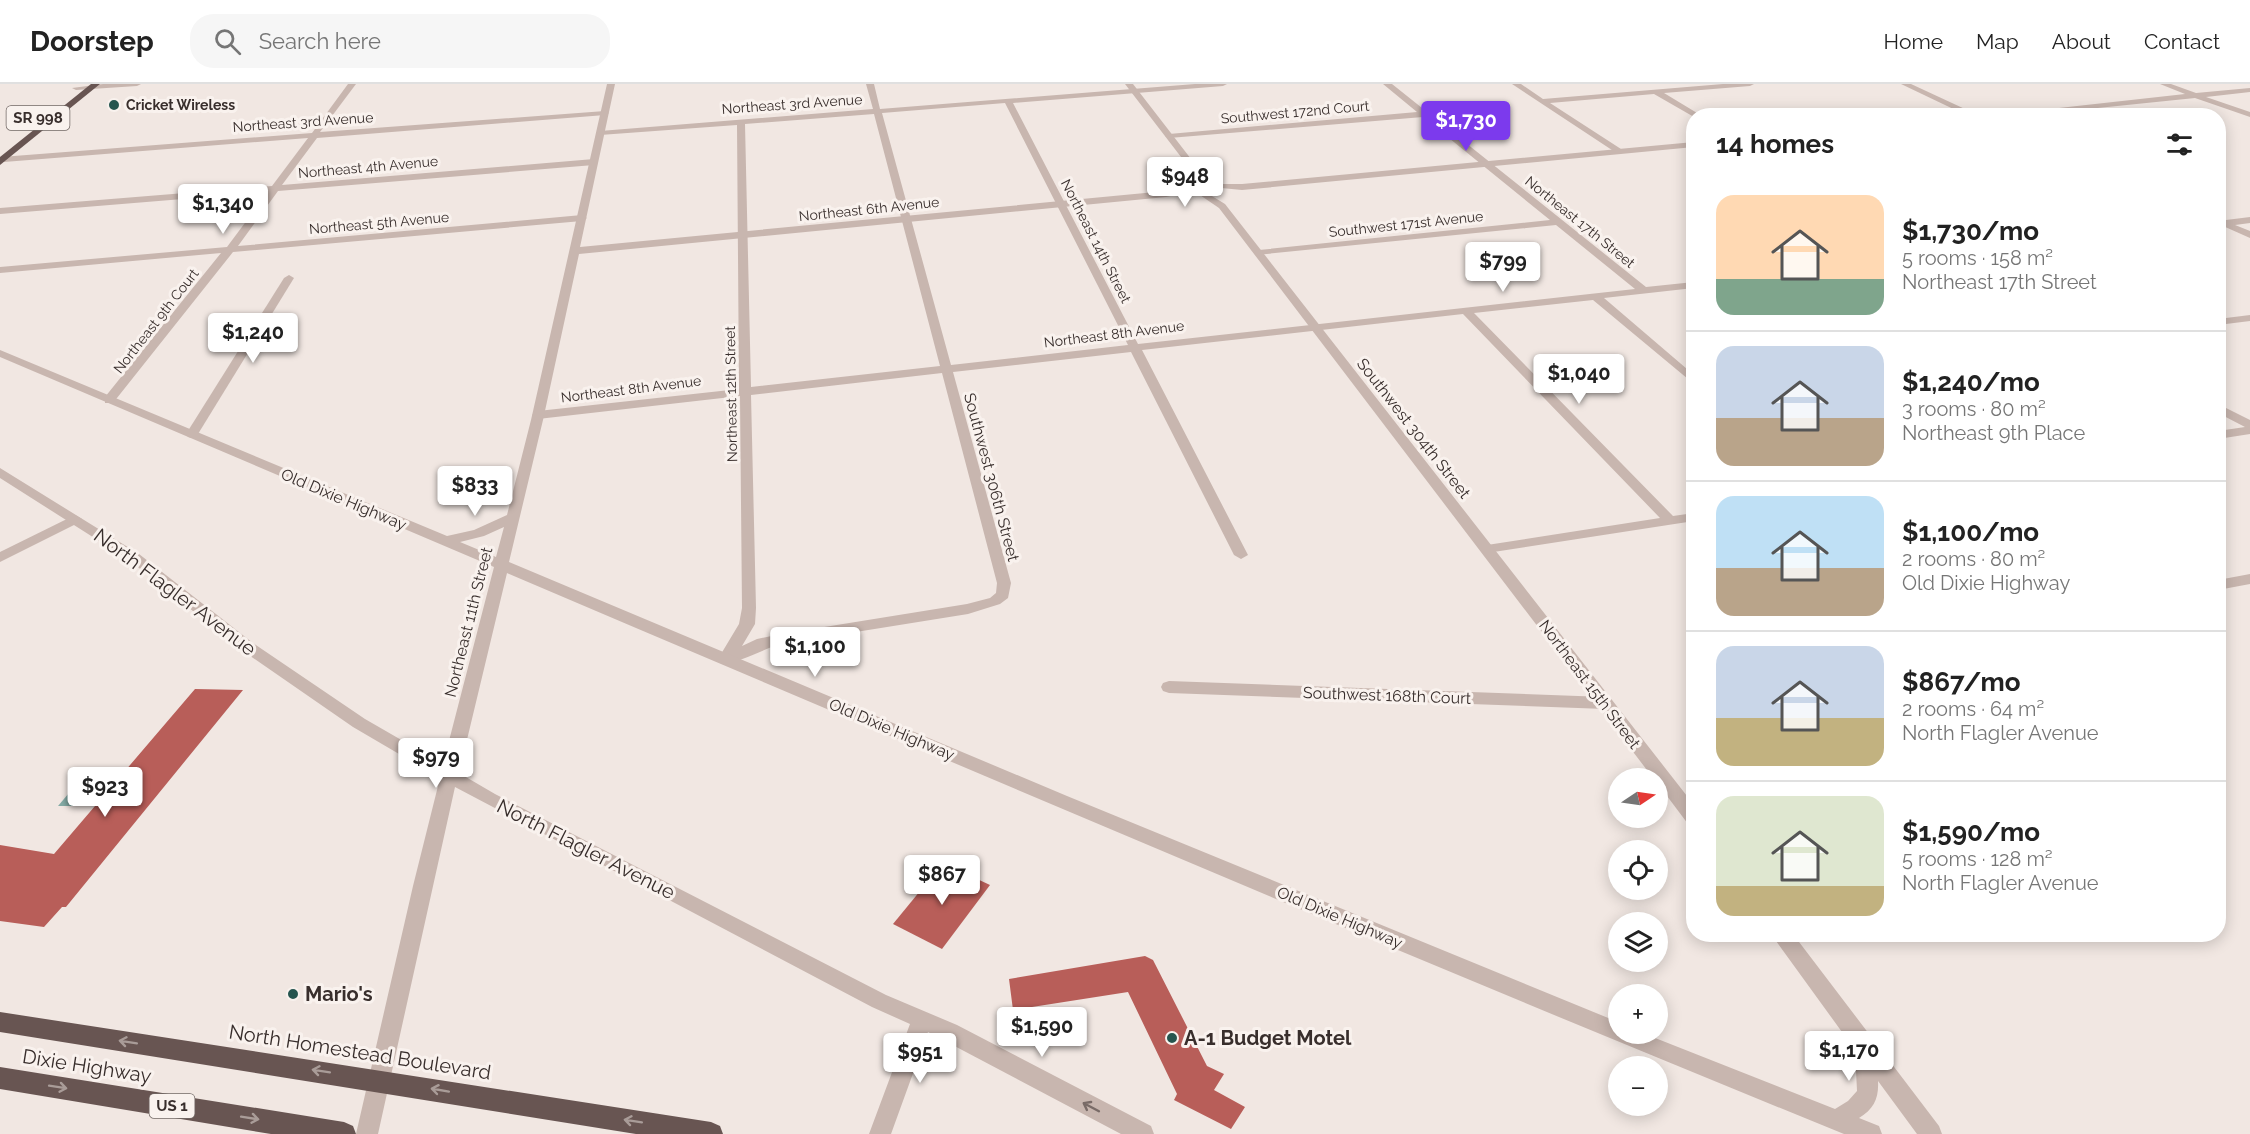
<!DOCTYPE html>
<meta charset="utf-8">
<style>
:root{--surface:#fff;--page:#f6f6f6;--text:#222;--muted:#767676;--line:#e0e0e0;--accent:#7c3aed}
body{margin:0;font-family:Raleway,sans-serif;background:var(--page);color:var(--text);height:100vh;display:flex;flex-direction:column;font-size:22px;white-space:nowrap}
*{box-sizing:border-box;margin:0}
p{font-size:20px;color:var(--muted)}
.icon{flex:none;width:33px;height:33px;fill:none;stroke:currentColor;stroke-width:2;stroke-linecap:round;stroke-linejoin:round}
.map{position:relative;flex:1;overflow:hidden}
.sheet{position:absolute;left:1686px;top:24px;width:540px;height:834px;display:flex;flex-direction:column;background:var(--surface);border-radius:24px;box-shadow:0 3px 15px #0003}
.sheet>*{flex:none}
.needle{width:39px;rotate:77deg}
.controls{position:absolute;left:1608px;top:684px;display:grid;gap:12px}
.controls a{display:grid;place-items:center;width:60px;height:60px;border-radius:50%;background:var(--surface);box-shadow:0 3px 15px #0003;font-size:30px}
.price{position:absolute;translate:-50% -51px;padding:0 14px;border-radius:6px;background:#fff;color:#222;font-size:20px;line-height:39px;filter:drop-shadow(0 2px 3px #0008)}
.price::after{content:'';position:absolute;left:50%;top:36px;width:18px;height:14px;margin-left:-9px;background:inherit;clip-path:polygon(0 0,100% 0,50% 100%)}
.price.active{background:var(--accent);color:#fff}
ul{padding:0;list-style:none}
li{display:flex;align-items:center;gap:18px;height:150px;padding:0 30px}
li+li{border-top:2px solid var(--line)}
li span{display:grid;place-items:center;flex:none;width:168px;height:120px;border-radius:18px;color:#555}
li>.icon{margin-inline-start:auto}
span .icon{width:72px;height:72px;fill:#fffc;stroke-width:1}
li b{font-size:26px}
h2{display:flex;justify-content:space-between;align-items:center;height:72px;padding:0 30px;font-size:26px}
header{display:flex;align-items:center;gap:36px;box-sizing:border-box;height:84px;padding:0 30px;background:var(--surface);border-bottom:2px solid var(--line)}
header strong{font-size:28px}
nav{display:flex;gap:33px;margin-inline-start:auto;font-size:21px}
.search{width:420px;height:54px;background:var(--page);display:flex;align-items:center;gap:15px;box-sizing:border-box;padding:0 21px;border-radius:24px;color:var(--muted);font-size:22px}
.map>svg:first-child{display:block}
.water{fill:#84aba5}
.building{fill:#b85e59}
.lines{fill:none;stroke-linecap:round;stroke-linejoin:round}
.minor{fill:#c8b6af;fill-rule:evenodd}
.tertiary{fill:#c8b6af;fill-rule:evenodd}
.trunk{fill:#685552;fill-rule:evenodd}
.oneway{stroke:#a99c98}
.oneway2{stroke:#796b67}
.poi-dot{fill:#26554f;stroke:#f9f2ee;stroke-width:2}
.labels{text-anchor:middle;stroke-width:6;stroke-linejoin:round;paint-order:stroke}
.far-street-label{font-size:14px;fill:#382e2c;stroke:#f9f2ee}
.far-poi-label{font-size:14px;font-weight:bold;fill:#382e2c;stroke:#f9f2ee;text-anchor:start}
.shield{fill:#f9f2ee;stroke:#726966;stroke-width:1.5}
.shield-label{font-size:15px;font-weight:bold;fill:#382e2c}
.street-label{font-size:16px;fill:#382e2c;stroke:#f9f2ee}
.near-street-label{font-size:20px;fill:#382e2c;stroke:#f9f2ee}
.near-poi-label{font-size:20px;font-weight:bold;fill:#382e2c;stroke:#f9f2ee;text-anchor:start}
</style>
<header>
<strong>Doorstep</strong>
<div class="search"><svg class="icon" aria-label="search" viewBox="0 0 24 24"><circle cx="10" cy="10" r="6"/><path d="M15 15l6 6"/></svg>Search here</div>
<nav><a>Home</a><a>Map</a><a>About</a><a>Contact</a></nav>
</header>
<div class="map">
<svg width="2250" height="1050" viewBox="0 0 2250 1050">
<rect width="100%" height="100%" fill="#f1e7e2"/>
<polygon class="water" points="80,696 98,696 76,722 58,722"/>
<g class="building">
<polygon points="195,605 243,606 66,823 62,823 44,843 0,837 0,761 54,770"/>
<polygon points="943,779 990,801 942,865 893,840"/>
<polygon points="1145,872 1153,876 1207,982 1224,990 1214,1006 1245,1023 1231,1045 1174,1016 1177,1010 1128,908 1013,926 1009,895"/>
</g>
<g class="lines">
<g class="minor">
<polygon points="103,0 141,0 137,2 76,6 72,4"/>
<polygon points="348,0 356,0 320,48 605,27 609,29 605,31 317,54 282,101 594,75 598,78 594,81 278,107 238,162 582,131 587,134 582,137 233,168 113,319 105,319 105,313 221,169 0,189 0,183 227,163 268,108 0,130 0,124 272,102 308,54 4,78 0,75 1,73 312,49"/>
<path d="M 866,0 L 874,0 L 880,25 L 1195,0 L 1227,0 L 1223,2 L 1013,19 L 1138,260 L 1635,205 L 1556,141 L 1256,171 L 1256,167 L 1259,166 L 1550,136 L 1423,33 L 1169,54 L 1165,52 L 1169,50 L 1417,28 L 1383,0 L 1392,0 L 1646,203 L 1694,198 L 1694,204 L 1604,214 L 1694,291 L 1694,300 L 1593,216 L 1474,229 L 1673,432 L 1694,429 L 1694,437 L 1487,469 L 1482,468 L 1480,465 L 1487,461 L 1660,434 L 1463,230 L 1142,266 L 1248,471 L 1241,475 L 1234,471 L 1131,268 L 953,288 L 1011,499 L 1008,514 L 1000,520 L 968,530 L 781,560 C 765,564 734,582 720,579 L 718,575 L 739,540 L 742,524 L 740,312 L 538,335 L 532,331 L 538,327 L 739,305 L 737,41 L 600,51 L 596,49 L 600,47 L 873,25 ZM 1005,19 L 1128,261 L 951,281 L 882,29 ZM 874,30 L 940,282 L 751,303 L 745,40 ZM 942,289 L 997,499 L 996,509 L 990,514 L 967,520 L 781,550 L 757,555 L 742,562 L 755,540 L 756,524 L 751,311 Z"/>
<polygon points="1512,0 1521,0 1543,15 1723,0 1754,0 1750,2 1664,9 1702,32 1694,33 1654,10 1550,19 1621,65 1622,67 1618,70"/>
<polygon points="1901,0 1911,0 1980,32 1968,32"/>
<polygon points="2250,133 2250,139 2235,141 2250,147 2250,154 2223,142 2218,143 2218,137"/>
<polygon points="289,191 294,194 198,350 192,354 188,353 186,350 284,194"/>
<polygon points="2250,231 2250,237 2218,241 2218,235"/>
<polygon points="2218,320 2250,336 2250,350 2218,355 2218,347 2245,343 2218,329"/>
<polygon points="75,431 82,435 80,438 0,478 0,468"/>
<polygon points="2250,490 2250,500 2218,506 2218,496"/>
<polygon points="1169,597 1605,613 1611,615 1613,619 1611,623 1605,625 1169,609 1163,607 1161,603 1163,599"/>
</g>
<g class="tertiary">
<path d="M 607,0 L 615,0 L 580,163 L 1166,107 L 1193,102 L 1191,86 L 1125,0 L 1133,0 L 1198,84 L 1218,100 L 1242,100 L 1694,58 L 1694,63 L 1242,106 L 1211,103 L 1201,95 L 1202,106 L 1225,120 L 1694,721 L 1694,742 L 1688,740 L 1658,700 L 1658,694 L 1653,694 L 1219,124 L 1194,107 L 1166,113 L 579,170 L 543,336 L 509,478 L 1067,712 L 1618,938 L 1618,950 L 1645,950 L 1835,1025 L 1848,1017 L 1857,1007 L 1855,966 L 1771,850 L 1793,850 L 1939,1042 L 1942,1050 L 1917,1050 L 1878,997 C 1879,1014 1874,1025 1859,1034 L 1879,1042 L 1882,1050 L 1844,1050 C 1396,868 952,678 507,489 L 459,689 L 495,710 L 886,911 L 957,941 L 1151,1042 L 1154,1050 L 1121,1050 L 928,948 L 891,1050 L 869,1050 L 910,940 L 872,923 L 455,703 L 378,1050 L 356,1050 L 413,802 L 440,694 L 353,643 L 243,567 L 129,476 L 0,394 L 0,384 L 139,470 L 253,559 L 365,635 L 443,680 L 494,483 L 0,273 L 0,266 L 447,452 L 474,446 L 507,431 L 531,336 ZM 504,443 L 496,473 L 460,458 L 484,452 Z"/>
<polygon points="2160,0 2171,0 2196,9 2250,4 2250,8 2206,13 2250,28 2250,33 2195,14 2019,32 1987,32 2185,10"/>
</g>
<g class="trunk">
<polygon points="91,0 100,0 0,81 0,73"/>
<polygon points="0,928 711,1038 720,1042 723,1050 636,1050 0,948"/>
<polygon points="0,983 344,1038 353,1042 356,1050 271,1050 0,1005"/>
</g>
</g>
<defs><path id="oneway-shaft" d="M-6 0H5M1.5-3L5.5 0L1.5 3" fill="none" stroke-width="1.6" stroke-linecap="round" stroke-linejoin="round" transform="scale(1.5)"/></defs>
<g class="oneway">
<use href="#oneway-shaft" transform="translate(128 958) rotate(-171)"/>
<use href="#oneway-shaft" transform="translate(321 987) rotate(-171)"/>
<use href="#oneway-shaft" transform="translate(58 1003) rotate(9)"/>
<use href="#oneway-shaft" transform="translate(440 1006) rotate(-170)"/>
<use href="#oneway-shaft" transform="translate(250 1034) rotate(9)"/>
<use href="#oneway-shaft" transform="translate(633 1037) rotate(-171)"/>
</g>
<use class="oneway2" href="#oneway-shaft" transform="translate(1091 1023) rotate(-152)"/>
<g class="poi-dot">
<circle cx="114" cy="21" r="6"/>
<circle cx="293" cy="910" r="6"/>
<circle cx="1172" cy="954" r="6"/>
</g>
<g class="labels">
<g class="far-street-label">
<text transform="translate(792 20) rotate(-4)" y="5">Northeast 3rd Avenue</text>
<text transform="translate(1295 28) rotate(-5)" y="5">Southwest 172nd Court</text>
<text transform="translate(303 38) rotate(-4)" y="5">Northeast 3rd Avenue</text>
<text transform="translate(368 83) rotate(-5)" y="5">Northeast 4th Avenue</text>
<text transform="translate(869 125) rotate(-6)" y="5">Northeast 6th Avenue</text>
<text transform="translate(1580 138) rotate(39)" y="5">Northeast 17th Street</text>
<text transform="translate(379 139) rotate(-5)" y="5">Northeast 5th Avenue</text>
<text transform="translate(1406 140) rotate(-6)" y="5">Southwest 171st Avenue</text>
<text transform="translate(1096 157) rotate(63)" y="5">Northeast 14th Street</text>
<text transform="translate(156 237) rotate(-52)" y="5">Northeast 9th Court</text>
<text transform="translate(1114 250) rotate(-7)" y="5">Northeast 8th Avenue</text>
<text transform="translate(631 305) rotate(-7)" y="5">Northeast 8th Avenue</text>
<text transform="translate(731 310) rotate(-91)" y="5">Northeast 12th Street</text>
</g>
<g class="far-poi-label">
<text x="126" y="26">Cricket Wireless</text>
</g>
<g class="shield">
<rect x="6.5" y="22" width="63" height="24" rx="4.5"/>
<rect x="149.5" y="1010" width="45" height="24" rx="4.5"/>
</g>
<g class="shield-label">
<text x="38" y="39">SR 998</text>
<text x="172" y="1027">US 1</text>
</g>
<g class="street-label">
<text transform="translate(1414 344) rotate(52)" y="6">Southwest 304th Street</text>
<text transform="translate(992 393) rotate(75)" y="6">Southwest 306th Street</text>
<text transform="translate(344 415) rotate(23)" y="6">Old Dixie Highway</text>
<text transform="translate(468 538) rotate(-76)" y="6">Northeast 11th Street</text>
<text transform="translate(1590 600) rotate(53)" y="6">Northeast 15th Street</text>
<text transform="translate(1387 611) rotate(2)" y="6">Southwest 168th Court</text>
<text transform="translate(892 645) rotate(23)" y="6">Old Dixie Highway</text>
<text transform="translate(1340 833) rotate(23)" y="6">Old Dixie Highway</text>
</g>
<g class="near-street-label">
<text transform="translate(175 508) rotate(37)" y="7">North Flagler Avenue</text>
<text transform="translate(586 765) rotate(27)" y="7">North Flagler Avenue</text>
<text transform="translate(360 968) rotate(9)" y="7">North Homestead Boulevard</text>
<text transform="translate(87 982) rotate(9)" y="7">Dixie Highway</text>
</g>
<g class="near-poi-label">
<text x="305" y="917">Mario's</text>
<text x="1184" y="961">A-1 Budget Motel</text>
</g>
</g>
</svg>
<div class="controls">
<a><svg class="needle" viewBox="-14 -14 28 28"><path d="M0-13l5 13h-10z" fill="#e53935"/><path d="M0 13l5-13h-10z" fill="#767676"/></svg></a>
<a><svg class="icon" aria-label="locate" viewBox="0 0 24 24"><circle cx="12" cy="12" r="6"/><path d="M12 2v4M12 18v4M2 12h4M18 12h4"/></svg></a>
<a><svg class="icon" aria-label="layers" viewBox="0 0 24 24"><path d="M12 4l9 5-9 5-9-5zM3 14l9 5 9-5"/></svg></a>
<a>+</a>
<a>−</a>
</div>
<b class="price active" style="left:1466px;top:68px">$1,730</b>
<b class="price" style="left:1185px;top:124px">$948</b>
<b class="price" style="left:223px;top:151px">$1,340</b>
<b class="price" style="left:1503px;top:209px">$799</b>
<b class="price" style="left:253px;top:280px">$1,240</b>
<b class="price" style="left:1579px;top:321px">$1,040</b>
<b class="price" style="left:475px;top:433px">$833</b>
<b class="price" style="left:815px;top:594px">$1,100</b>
<b class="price" style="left:436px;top:705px">$979</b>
<b class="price" style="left:105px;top:734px">$923</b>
<b class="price" style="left:942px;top:822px">$867</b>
<b class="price" style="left:1042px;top:974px">$1,590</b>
<b class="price" style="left:1849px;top:998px">$1,170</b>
<b class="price" style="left:920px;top:1000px">$951</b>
<section class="sheet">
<h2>14 homes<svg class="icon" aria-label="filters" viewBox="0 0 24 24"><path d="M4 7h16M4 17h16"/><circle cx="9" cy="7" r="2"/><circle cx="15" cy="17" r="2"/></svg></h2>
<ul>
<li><span style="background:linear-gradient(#ffd9b3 70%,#7fa58c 0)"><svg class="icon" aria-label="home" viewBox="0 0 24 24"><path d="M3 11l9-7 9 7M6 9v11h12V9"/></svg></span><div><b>$1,730/mo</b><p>5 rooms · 158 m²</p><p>Northeast 17th Street</p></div></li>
<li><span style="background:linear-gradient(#c9d6e8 60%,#b9a48a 0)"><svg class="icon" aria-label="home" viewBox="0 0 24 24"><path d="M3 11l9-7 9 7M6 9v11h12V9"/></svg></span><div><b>$1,240/mo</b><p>3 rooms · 80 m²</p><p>Northeast 9th Place</p></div></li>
<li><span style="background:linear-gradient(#bfe0f5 60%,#b9a48a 0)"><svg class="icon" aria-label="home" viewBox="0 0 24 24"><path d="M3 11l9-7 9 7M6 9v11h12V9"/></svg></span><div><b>$1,100/mo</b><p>2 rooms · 80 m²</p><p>Old Dixie Highway</p></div></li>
<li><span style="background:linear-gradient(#c9d6e8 60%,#c2b280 0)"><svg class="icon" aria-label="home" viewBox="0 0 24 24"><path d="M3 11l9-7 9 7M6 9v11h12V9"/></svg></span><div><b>$867/mo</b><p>2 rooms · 64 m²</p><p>North Flagler Avenue</p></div></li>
<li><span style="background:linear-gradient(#dfe7d0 75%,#c2b280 0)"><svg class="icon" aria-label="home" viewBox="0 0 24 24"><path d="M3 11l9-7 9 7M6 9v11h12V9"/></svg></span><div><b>$1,590/mo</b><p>5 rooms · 128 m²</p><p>North Flagler Avenue</p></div></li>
</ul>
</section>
</div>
